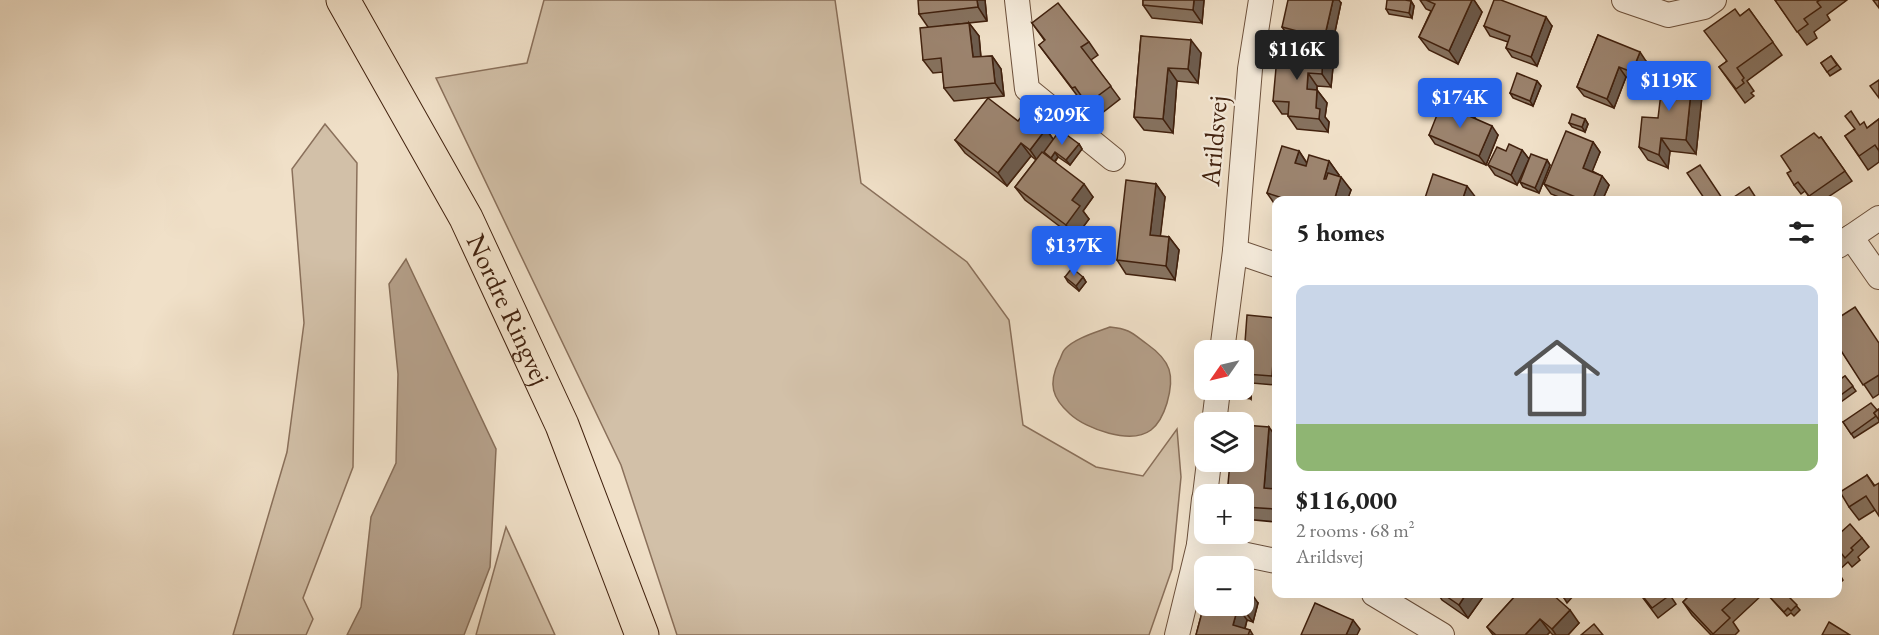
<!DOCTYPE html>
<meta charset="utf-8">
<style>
:root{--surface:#fff;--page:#f2f2f2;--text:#222;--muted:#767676;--accent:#2563eb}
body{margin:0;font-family:"EB Garamond",serif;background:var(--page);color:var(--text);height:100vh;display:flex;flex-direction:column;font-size:22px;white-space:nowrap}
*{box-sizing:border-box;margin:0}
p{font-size:20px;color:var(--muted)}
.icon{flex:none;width:33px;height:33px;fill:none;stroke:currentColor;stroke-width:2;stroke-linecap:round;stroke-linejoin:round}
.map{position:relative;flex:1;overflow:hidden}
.panel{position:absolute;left:1272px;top:196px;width:570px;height:402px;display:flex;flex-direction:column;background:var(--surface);border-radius:12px;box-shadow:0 6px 24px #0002}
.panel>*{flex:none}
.needle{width:39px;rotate:236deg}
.controls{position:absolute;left:1194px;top:340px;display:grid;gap:12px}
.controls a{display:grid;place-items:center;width:60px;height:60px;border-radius:12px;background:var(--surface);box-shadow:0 6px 24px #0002;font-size:30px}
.price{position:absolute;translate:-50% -51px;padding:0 14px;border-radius:6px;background:var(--accent);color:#fff;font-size:20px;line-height:39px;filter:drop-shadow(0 2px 3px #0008)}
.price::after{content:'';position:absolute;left:50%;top:36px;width:18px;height:14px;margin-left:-9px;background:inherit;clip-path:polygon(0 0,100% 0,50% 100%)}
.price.active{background:#222;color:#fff}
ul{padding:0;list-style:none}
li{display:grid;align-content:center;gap:12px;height:318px;padding:0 24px}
li span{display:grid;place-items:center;height:186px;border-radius:12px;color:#555}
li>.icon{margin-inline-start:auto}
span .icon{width:108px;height:108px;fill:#fffc;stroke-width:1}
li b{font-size:26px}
h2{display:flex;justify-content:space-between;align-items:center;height:72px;padding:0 24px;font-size:26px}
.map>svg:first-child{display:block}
.green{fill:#d2c0a8;stroke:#8a705b;stroke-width:1.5}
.water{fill:#b49f89;stroke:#866d58;stroke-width:1.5}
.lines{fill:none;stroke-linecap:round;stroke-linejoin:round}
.street-casing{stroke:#6d513c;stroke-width:26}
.primary-casing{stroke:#41210e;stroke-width:35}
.street{stroke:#f5ebdb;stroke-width:24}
.primary{stroke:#f0e0c8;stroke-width:33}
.wall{fill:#86725f;stroke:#41210e;stroke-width:1.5}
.shaded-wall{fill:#6d5c4e;stroke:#41210e;stroke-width:1.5}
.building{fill:#9c846f;stroke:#41210e;stroke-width:1.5}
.labels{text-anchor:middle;stroke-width:4.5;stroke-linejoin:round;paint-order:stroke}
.street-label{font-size:27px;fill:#41210e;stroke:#f5ebdb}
</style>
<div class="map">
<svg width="1879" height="635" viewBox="0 0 1879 635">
<rect width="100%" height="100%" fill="#f0e0c8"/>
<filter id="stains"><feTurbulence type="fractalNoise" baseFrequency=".00333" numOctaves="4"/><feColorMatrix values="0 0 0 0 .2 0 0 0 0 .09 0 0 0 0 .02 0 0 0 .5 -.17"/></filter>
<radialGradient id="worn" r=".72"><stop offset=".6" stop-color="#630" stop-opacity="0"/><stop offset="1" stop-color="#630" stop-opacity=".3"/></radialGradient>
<g class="green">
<polygon points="544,0 835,0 861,183 967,262 1009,320 1023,425 1096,467 1143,476 1177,429 1181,477 1172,569 1149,635 677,635 621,465 436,78 527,63"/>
<polygon points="325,124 357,163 353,467 303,598 313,619 306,635 233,635 287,452 304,323 292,169"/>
<polygon points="506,527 555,635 476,635"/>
</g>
<g class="water">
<polygon points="406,259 496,449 490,567 464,635 347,635 361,607 371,517 396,463 398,374 389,284"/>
<path d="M 1110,327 C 1130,329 1132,333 1147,344 C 1171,361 1175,375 1167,403 C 1164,413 1160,423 1151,430 C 1131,445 1086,429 1070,414 C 1052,398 1048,384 1059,361 C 1061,358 1062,352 1065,349 C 1075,338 1097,332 1110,327 Z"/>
</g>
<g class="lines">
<g class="street-casing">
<g id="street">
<polyline points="1017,0 1027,89 1113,159"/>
<polyline points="1624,0 1668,15 1704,7 1714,0"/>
<polyline points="1851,237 1879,277"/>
<polyline points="1838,246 1879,218"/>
<polyline points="1235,251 1276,265"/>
<polyline points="1222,351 1235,251 1250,69 1261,0"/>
<polyline points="1214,423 1218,390"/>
<polyline points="1205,495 1209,462"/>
<polyline points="1199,545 1276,561"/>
<polyline points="1374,594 1442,635"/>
<polyline points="1177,635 1199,545 1204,499"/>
</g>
</g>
<g class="primary-casing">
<g id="primary">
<path id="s1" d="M 343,0 L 466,218 L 562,425 L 642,635"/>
</g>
</g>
<use href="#street" class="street"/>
<use href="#primary" class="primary"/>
</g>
<g class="wall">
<polygon points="985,0 987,21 940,26 969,23 979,36 981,57 992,56 1001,69 1004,96 954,101 944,88 943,72 933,73 923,60 928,27 919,14"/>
<polygon points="1143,0 1204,0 1202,23 1152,18 1143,5"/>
<polygon points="1420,0 1474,0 1482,12 1458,64 1429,50 1419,37 1431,11 1426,9"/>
<polygon points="1775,0 1847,0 1827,15 1830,20 1814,32 1817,38 1807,45"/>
<polygon points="1411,1 1414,6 1412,18 1389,14 1386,9"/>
<polygon points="1341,3 1333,41 1335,45 1332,58 1326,57 1333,67 1331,87 1317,86 1317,90 1327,103 1325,117 1329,122 1328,132 1297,129 1288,116 1288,114 1282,114 1273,101 1302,48 1299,43 1299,39 1289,37 1282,27"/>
<polygon points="1749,9 1782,55 1747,81 1754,91 1751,93 1754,96 1745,103 1719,67 1726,62 1740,16"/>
<polygon points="1032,23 1089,42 1098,55 1091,60 1120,99 1097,117 1084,100 1082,102 1039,45 1045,41"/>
<polygon points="1484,26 1552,26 1537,66 1512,57 1506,48 1508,42 1490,36"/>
<polygon points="1598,35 1646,61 1638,81 1626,77 1614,108 1584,96 1577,87"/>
<polygon points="1141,36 1201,53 1198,83 1177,81 1173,133 1144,130 1134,117"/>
<polygon points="1831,56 1841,69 1830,76 1821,63"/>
<polygon points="1537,81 1541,86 1533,106 1513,98 1510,93"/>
<polygon points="1703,86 1696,154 1670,151 1668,168 1648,160 1639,147 1658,118"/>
<polygon points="1469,110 1475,119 1498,135 1486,165 1435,144 1429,135"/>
<polygon points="1585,119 1588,124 1585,132 1572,127 1569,123"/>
<polygon points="1879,119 1879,162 1868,170 1845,136 1860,125 1867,128"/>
<polygon points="1018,121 1046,129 1053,139 1079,144 1082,149 1070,165 1058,157 1055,162 1093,197 1083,211 1089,219 1075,238 1025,200 1015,187 1036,160 1031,156 1007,186 965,153 955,140"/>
<polygon points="1821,137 1852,181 1822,201 1812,201 1805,191 1801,194 1794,185 1791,171 1819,138"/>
<polygon points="1593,142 1600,152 1592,171 1602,176 1609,185 1602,201 1569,201 1551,194 1544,184"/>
<polygon points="1522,150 1529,159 1517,185 1495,175 1488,165 1506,151"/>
<polygon points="1299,151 1307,163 1329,161 1339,175 1338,176 1351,190 1347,201 1276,201 1276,206 1267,193"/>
<polygon points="1547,160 1550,165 1539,193 1523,187 1520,182"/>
<polygon points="1156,184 1165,197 1160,236 1169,237 1179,250 1175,280 1126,274 1117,260"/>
<polygon points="1065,277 1083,277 1086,282 1079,291 1068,282"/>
<polygon points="1276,318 1276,385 1252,383 1251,399 1236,397 1231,390 1244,390 1244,356"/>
<polygon points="1879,343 1879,394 1873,398 1838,346"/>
<polygon points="1845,376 1856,391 1838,404 1838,381"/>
<polygon points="1879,409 1879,422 1854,438 1843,422"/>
<polygon points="1276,437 1276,467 1275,489 1276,490 1276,522 1244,519 1244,495"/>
<polygon points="1867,475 1875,486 1875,510 1859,520 1849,507"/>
<polygon points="1838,530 1840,533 1862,538 1869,547 1858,557 1860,560 1852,567 1848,562 1838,571 1843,580 1838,585"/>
<polygon points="1438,594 1485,594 1468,618 1442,600"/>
<polygon points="1517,594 1579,623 1568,635 1553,635 1550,632 1547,635 1493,635 1487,627"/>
<polygon points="1640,594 1670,595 1676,604 1658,618"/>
<polygon points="1691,594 1763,594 1733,622 1739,631 1735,635 1711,635 1692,615 1683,602"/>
<polygon points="1767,594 1786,594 1800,610 1794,616 1791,613 1787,616"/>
<polygon points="1258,603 1253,622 1247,620 1245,629 1250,630 1253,635 1196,635 1204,605"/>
</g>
<g class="shaded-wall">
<polygon points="977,0 985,0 987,21 978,7"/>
<polygon points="1194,0 1204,0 1202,23 1193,10"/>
<polygon points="1333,0 1339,0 1341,3 1333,41 1335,45 1332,58 1325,49 1325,35"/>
<polygon points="1472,0 1474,0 1482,12 1458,64 1449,51"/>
<polygon points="1411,1 1414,6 1412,18 1409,13"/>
<polygon points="1546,17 1552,26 1537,66 1531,57"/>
<polygon points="969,23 979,36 982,71 973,57"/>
<polygon points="1191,40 1201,53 1198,83 1188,69"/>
<polygon points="1640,52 1646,61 1638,81 1632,72"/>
<polygon points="1323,53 1333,67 1331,87 1322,74"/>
<polygon points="992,56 1001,69 1004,96 995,83"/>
<polygon points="1619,67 1626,77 1614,108 1607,99"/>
<polygon points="1168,68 1177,81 1173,133 1163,119"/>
<polygon points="1693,72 1703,86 1696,154 1686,140"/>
<polygon points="1308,73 1317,86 1316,103 1307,89"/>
<polygon points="1537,81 1541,86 1533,106 1530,101"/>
<polygon points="1317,90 1327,103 1325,117 1329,122 1328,132 1319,119 1316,108"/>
<polygon points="1469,110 1476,119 1467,115"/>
<polygon points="1585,119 1588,124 1585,132 1582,127"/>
<polygon points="1492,126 1498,135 1486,165 1479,156"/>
<polygon points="1046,129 1055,142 1039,163 1030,150"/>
<polygon points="1661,138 1670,151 1668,168 1659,155"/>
<polygon points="1593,142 1600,152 1590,177 1583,168"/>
<polygon points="1021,143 1031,156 1007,186 998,173"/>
<polygon points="1079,144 1082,149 1070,165 1066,160"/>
<polygon points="1522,150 1529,159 1517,185 1511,175"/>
<polygon points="1299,151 1308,165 1304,177 1295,163"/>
<polygon points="1055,152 1058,157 1054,162 1051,158"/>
<polygon points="1547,160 1550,165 1539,193 1535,188"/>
<polygon points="1329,161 1339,175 1333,192 1324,179"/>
<polygon points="1602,176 1609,185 1602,201 1592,201"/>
<polygon points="1341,177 1351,190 1347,201 1334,201"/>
<polygon points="1084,184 1093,197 1083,211 1089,219 1075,238 1066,225 1072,200"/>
<polygon points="1156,184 1165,197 1159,248 1150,235"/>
<polygon points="1467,186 1477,199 1476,201 1462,201"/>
<polygon points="1169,237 1179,250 1175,280 1166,266"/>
<polygon points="1083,277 1086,282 1079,291 1076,286"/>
<polygon points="1276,323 1276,383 1272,376"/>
<polygon points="1246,374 1252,383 1251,399 1244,389"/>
<polygon points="1269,427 1276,437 1276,467 1274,502 1264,488"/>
<polygon points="1276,490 1276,512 1275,509"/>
<polygon points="1249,590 1258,603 1253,622 1243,609"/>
<polygon points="1466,594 1485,594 1468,618 1459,605"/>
<polygon points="1567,594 1575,594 1567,603 1564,598"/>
<polygon points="1238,607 1247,620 1243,635 1233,625"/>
<polygon points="1570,610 1579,623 1568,635 1556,635 1552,629"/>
<polygon points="1540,619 1550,632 1547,635 1525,635"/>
<polygon points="1353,620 1360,629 1357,635 1346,635"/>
</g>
<g class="building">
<polygon points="918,0 977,0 978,7 919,14"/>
<polygon points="1143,0 1194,0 1193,10 1143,5"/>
<polygon points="1288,0 1333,0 1325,35 1329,35 1325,49 1299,43 1301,32 1282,27"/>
<polygon points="1387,0 1405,0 1411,1 1409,13 1386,9"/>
<polygon points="1426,0 1472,0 1449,51 1419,37 1435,4"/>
<polygon points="1494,0 1501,0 1546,17 1531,57 1506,48 1510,36 1484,26"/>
<polygon points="1775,0 1820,0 1817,2 1821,7 1804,19 1808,24 1797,32"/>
<polygon points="1873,0 1879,0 1879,8"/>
<polygon points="1058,3 1089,42 1081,47 1111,86 1087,104 1075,87 1072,88 1039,45 1045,40 1032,23"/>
<polygon points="1735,9 1740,16 1749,9 1773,42 1737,68 1744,78 1742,80 1744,83 1736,89 1719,67 1727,61 1704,31"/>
<polygon points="969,23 973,57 992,56 995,83 944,88 941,58 923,60 920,28"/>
<polygon points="1598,35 1640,52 1632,72 1619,67 1607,99 1577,87"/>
<polygon points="1141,36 1191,40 1188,69 1168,68 1163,119 1134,117"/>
<polygon points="1278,46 1310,49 1310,52 1323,53 1322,74 1308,73 1307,89 1317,90 1316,108 1320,109 1319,119 1288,116 1289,102 1273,101"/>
<polygon points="1831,56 1837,65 1827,72 1821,63"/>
<polygon points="1664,68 1693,72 1686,140 1661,138 1659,155 1639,147 1642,117 1658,118"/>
<polygon points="1517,73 1537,81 1530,101 1510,93"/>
<polygon points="1879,80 1879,98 1870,86"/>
<polygon points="988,98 1018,121 1025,112 1046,129 1030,150 1021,143 998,173 955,140"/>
<polygon points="1443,100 1469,110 1467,115 1492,126 1479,156 1429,135"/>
<polygon points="1851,111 1860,125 1864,122 1867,128 1879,119 1879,151 1875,145 1859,156 1845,136 1855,129 1845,116"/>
<polygon points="1572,114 1585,119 1582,127 1569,123"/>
<polygon points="1060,130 1079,144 1066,160 1055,152 1051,158 1044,152"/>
<polygon points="1566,131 1593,142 1583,168 1602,176 1592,201 1585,201 1544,184"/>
<polygon points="1814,133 1819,138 1821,137 1845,171 1809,196 1798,182 1794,185 1787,173 1791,171 1781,156"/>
<polygon points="1509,144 1522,150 1511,175 1488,165 1497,147 1506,151"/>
<polygon points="1282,146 1299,151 1295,163 1306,166 1309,155 1329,161 1324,179 1326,179 1328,173 1341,177 1334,201 1292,201 1267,193"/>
<polygon points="1042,152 1084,184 1072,200 1080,206 1066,225 1015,187"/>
<polygon points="1531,154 1547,160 1535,188 1520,182"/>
<polygon points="1700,165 1724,201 1706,201 1687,173"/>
<polygon points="1433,174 1467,186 1462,201 1424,201"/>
<polygon points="1126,180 1156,184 1150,235 1169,237 1166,266 1117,260"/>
<polygon points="1749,187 1758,201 1728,201"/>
<polygon points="1072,268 1083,277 1076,286 1065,277"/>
<polygon points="1855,307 1879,343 1879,375 1863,385 1838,346 1838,318"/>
<polygon points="1247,315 1276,318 1276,323 1272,376 1246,374 1244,389 1244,356"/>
<polygon points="1845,376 1853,386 1838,397 1838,381"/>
<polygon points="1871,403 1877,410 1874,413 1876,416 1851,434 1843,422"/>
<polygon points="1879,409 1879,420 1874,413"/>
<polygon points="1244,425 1269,427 1264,488 1276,489 1275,509 1244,507 1244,495 1227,495 1230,462 1244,462"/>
<polygon points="1867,475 1874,486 1879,483 1879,516 1866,496 1849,507 1840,492"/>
<polygon points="1850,524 1862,538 1851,548 1853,550 1845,558 1841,553 1838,557 1838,530 1840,533"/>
<polygon points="1244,588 1249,590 1243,609 1238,607 1233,625 1250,630 1248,635 1196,635 1204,605 1244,606"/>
<polygon points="1443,594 1466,594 1459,605"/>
<polygon points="1517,594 1552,594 1570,610 1552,629 1540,619 1525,635 1496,635 1487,627"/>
<polygon points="1559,594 1567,594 1564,598"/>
<polygon points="1641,594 1669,594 1670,595 1652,608"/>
<polygon points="1691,594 1740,594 1722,610 1730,618 1713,634 1683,602"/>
<polygon points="1767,594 1786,594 1797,605 1791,611 1788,608 1784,612"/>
<polygon points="1315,603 1353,620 1346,635 1301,635"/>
<polygon points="1829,622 1850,635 1822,635"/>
<polygon points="1594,624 1603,635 1581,635"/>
</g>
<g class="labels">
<g class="street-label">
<text transform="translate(1214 141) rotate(-85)" y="9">Arildsvej</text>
<text dy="9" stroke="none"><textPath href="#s1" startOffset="351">Nordre Ringvej</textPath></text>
</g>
</g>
<rect width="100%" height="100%" filter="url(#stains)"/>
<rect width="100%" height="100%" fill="url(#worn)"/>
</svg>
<div class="controls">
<a><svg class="needle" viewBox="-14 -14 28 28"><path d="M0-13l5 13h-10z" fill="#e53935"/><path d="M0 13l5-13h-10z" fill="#767676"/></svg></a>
<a><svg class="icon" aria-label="layers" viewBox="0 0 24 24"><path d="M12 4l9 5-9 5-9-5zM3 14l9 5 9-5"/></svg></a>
<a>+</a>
<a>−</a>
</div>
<b class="price active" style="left:1297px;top:81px">$116K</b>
<b class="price" style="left:1669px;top:112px">$119K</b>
<b class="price" style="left:1460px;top:129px">$174K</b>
<b class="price" style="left:1062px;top:146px">$209K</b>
<b class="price" style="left:1074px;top:277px">$137K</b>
<section class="panel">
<h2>5 homes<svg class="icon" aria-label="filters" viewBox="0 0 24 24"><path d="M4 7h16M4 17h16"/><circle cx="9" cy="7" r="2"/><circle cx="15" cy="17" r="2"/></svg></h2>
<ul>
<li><span style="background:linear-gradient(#c9d6e8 75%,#8fb573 0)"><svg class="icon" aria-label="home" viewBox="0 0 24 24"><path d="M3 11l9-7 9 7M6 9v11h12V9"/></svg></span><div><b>$116,000</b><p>2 rooms · 68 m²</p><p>Arildsvej</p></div></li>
</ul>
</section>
</div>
